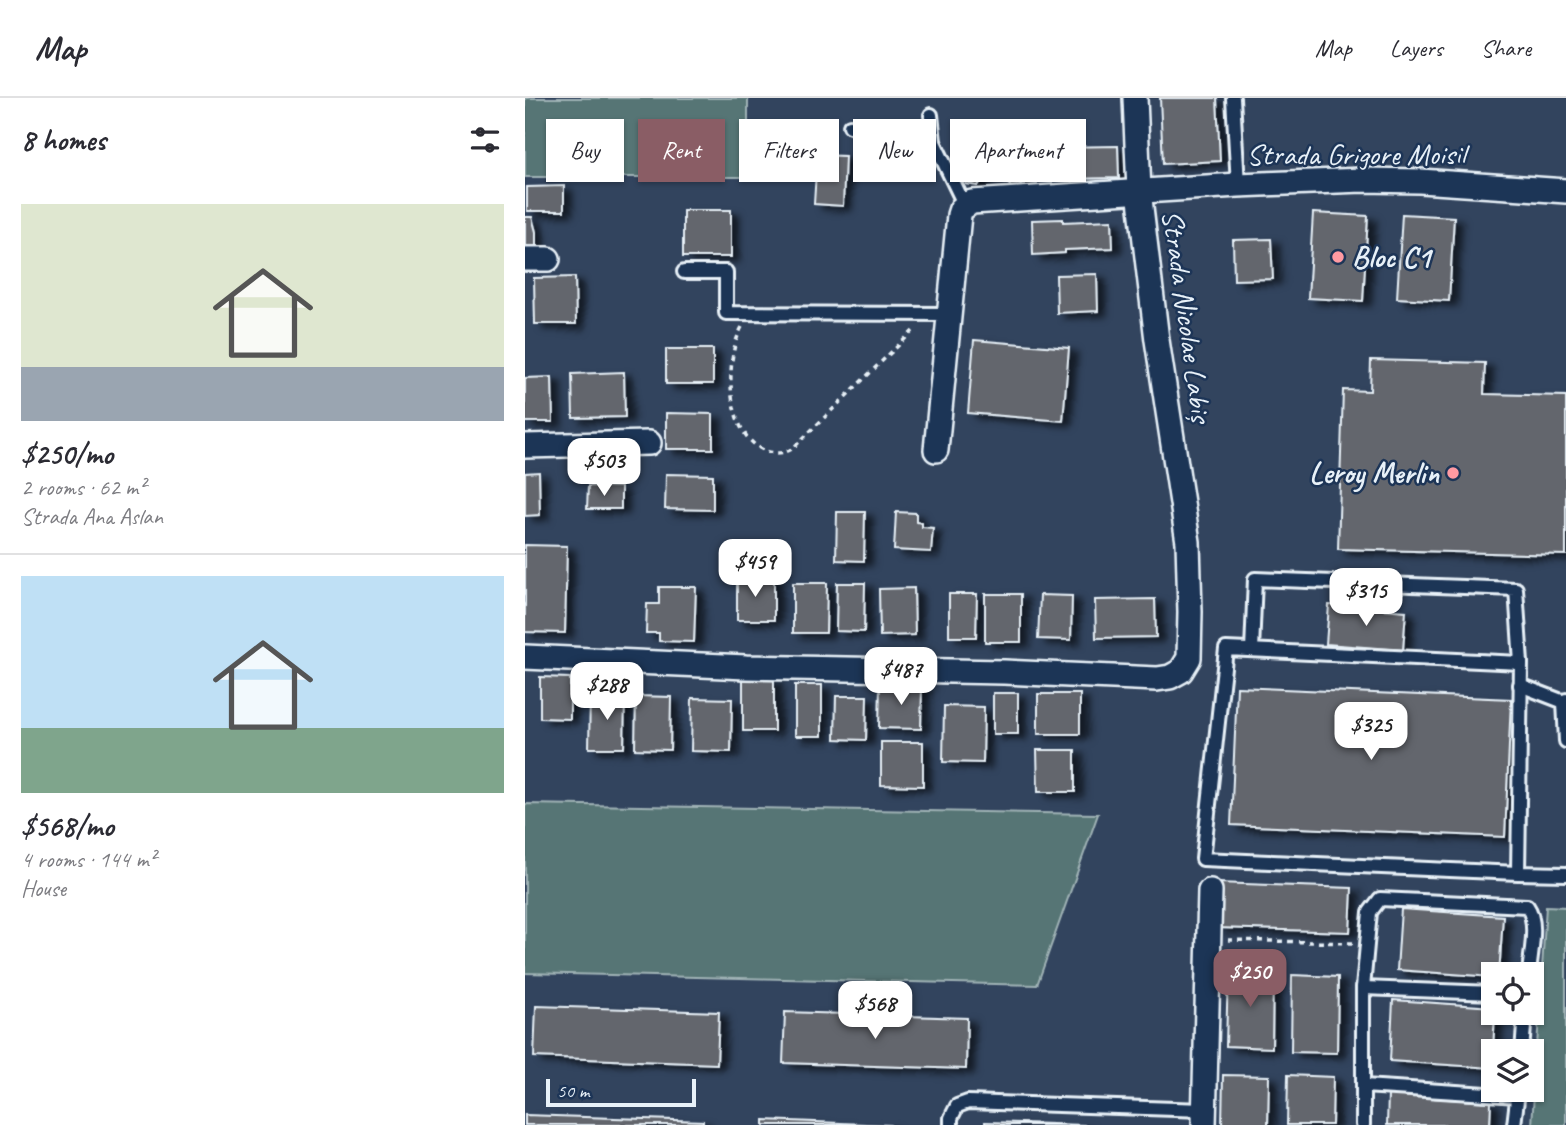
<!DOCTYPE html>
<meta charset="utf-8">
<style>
:root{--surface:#fff;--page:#f2f2f3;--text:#2b2b33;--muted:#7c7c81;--line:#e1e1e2;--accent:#8a5d65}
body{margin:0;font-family:Caveat,sans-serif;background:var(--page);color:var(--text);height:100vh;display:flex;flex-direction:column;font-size:26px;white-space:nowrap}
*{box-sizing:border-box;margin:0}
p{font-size:23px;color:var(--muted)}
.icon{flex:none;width:38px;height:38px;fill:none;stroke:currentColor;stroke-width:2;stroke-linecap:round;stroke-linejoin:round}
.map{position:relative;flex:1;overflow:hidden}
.panel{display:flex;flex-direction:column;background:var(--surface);width:525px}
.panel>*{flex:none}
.top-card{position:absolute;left:21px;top:21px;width:665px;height:63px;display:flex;gap:14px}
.buttons{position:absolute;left:956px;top:864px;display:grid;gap:14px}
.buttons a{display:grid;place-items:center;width:63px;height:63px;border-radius:0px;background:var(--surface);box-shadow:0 2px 5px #0004;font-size:35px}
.scale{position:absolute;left:21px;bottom:18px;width:150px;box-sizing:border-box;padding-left:7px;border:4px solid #e8f1f8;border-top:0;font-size:19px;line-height:24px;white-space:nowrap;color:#e8f1f8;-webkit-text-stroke:5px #1d3557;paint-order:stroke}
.price{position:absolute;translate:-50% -60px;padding:0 16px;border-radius:14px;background:#fff;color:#222;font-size:23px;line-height:46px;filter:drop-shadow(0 2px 4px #0008)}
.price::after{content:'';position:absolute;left:50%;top:42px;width:21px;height:16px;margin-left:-10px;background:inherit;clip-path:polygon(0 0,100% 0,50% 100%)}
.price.active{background:var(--accent);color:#fff}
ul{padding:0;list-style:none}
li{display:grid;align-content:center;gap:14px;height:371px;padding:0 21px}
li+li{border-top:2px solid var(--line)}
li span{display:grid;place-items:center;height:217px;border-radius:0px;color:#555}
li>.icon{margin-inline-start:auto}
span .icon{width:126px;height:126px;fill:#fffc;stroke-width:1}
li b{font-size:30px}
h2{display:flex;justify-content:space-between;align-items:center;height:84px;padding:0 21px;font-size:30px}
.tag{padding:0 24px;border-radius:0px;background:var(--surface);box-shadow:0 2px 5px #0004;font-size:24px;line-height:63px}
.tag.active{background:var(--accent);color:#fff}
header{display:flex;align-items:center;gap:42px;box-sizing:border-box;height:98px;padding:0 35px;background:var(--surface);border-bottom:2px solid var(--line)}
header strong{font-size:33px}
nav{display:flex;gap:38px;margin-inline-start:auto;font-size:24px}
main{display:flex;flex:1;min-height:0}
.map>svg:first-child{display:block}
.green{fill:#577574;stroke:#a0b3b6;stroke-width:2}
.building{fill:#63666d;stroke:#e8f1f8;stroke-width:2;filter:url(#shadow)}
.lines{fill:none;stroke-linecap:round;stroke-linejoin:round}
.lane-casing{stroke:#e8f1f8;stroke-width:18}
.street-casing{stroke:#e8f1f8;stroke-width:28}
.path{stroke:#e8f1f8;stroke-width:3.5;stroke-dasharray:5 5;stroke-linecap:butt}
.lane{stroke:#1d3557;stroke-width:12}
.street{stroke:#1d3557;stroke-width:23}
.poi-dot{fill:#ff9aa2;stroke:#1d3557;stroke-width:2.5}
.labels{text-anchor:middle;stroke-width:5;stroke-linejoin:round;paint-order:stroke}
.street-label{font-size:30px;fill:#e8f1f8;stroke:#1d3557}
.poi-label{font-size:30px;font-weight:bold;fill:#e8f1f8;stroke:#1d3557;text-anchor:start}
</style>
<header>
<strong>Map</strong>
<nav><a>Map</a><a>Layers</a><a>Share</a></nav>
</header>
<main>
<section class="panel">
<h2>8 homes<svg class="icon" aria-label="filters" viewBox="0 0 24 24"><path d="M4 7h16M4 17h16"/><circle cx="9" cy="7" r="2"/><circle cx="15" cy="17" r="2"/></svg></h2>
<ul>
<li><span style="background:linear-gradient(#dfe7d0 75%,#9aa5b1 0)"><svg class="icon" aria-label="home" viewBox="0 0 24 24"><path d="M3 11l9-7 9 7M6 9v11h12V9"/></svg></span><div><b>$250/mo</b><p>2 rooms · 62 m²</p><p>Strada Ana Aslan</p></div></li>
<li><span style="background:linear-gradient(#bfe0f5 70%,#7fa58c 0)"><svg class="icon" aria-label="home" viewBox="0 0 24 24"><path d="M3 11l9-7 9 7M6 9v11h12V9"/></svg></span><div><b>$568/mo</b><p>4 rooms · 144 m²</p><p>House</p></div></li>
</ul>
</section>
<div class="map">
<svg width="1041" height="1027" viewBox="0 0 1041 1027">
<defs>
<filter id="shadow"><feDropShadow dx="8" dy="4.5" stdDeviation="3.5" flood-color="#0009"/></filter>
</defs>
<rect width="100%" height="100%" fill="#32445e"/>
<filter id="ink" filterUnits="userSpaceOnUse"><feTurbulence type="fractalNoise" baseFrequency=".0143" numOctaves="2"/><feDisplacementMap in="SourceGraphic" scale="14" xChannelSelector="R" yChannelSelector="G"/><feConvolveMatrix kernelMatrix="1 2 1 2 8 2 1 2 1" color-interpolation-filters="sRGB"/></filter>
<g filter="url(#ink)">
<g class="green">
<rect x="0" y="0" width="223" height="79"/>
<polygon points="0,706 573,716 512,887 0,875"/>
<polygon points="1021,808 1041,809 1041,1027 1007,1027"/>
</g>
<g class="building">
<polygon points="635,0 692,0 695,63 638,66"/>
<polygon points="593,48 594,80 533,81 532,49"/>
<polygon points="502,52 503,81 497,79 495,90 485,89 483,80 458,80 453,88 441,86 430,59"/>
<polygon points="292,57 320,58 318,108 289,106"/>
<polygon points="39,88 39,113 2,113 2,89"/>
<rect x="158" y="112" width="48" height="47"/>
<polygon points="788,115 843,118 838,203 783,200"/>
<polygon points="877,116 929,119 924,203 872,200"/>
<polygon points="0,119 7,119 11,134 11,153 0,153"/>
<polygon points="538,121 538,124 587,122 588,150 540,152 540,155 508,157 507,122"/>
<polygon points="746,141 748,181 709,182 708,142"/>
<polygon points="572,176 573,213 532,215 531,177"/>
<polygon points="50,179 51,226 10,226 9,180"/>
<polygon points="449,242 544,250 538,323 443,315"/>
<rect x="141" y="251" width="47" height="35"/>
<polygon points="846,262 960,265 959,296 1041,298 1041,457 813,451 818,292 845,293"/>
<polygon points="99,274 100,319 48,320 47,276"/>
<polygon points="27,279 28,324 0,324 0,280"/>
<polygon points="141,315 188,316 188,351 141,351"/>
<polygon points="14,374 15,417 0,418 0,375"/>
<polygon points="141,376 188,377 188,412 140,411"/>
<polygon points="63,388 96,389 96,411 62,411"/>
<polygon points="312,414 340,414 339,463 311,462"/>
<polygon points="371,414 391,415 391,424 397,425 397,429 408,430 406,454 369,452"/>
<polygon points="0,447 42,448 40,535 0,534"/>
<rect x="212" y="480" width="37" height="42"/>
<polygon points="268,485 302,485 301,535 268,535"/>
<polygon points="312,485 340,485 339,534 311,533"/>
<polygon points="134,489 171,489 169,544 134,543 134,535 121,535 122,506 134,506"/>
<polygon points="389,490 390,537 355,538 354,491"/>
<polygon points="424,496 452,496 451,539 424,539"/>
<rect x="460" y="496" width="36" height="48"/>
<polygon points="515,497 547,498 546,542 513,541"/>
<polygon points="630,501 631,539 571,540 570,502"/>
<polygon points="804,507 881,513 878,552 801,546"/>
<polygon points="15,579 45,580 45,621 15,620"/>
<rect x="218" y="581" width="31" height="52"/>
<rect x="270" y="587" width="27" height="51"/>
<polygon points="355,587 397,587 396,631 354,630"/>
<polygon points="712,589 986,601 980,739 706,727"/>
<rect x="468" y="595" width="25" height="41"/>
<rect x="513" y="596" width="42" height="40"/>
<polygon points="65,597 100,597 99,650 64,650"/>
<polygon points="111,598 146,599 145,652 110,651"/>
<polygon points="311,598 342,598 341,642 310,641"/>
<polygon points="167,600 207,601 206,654 166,653"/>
<polygon points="419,608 459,609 458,665 418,664"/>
<polygon points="356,644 398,644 398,688 356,687"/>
<polygon points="512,652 550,652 550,694 513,694"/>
<polygon points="692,785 827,790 825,834 692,830"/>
<polygon points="876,811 978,818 974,877 968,877 968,879 872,872"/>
<polygon points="703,872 748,874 747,950 701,948"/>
<polygon points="767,877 813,879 812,955 766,954"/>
<polygon points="868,902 968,909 968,915 970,915 967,970 865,963"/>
<polygon points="11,908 194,914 192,966 9,959"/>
<polygon points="260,914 442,920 441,971 258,965"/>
<polygon points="698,977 744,978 743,1027 697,1027"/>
<polygon points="763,977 808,979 807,1027 762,1027"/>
<polygon points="863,997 966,1004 965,1027 862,1027"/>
<polygon points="0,1017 178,1023 178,1027 0,1027"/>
<polygon points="239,1022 366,1027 239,1027"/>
<polygon points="460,1024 560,1027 460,1027"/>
</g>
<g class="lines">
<g class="lane-casing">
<g id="lane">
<polyline points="708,0 713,87"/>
<polyline points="406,17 409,44 440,108"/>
<polyline points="325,28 409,44"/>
<polyline points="159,174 201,174 201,215 424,216"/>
<polyline points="727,552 730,481 991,491 996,565"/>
<polyline points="995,587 1039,604"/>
<polyline points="1041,602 1039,604 1041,643"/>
<polyline points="993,775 996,565 701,551 678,761 993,775 1041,776"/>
<polyline points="838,890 968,895"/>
<polyline points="997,954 1000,915"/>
<polyline points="839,988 993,998"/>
<polyline points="426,1027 426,1020 432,1008 443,1004 679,1012"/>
<path d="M 838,1027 L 838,890 L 845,814 L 855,801 L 1002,808 C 1014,825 1005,857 1004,877"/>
<polyline points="989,1027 993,993"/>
</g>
</g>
<g class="street-casing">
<g id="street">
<polyline points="0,161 23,161"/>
<polyline points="0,348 124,345"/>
<polyline points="411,352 434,117 436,111 447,104 713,87 838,82 895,83 1041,93"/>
<polyline points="0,559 221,569 479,574 632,581 645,579 656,573 664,560 665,514 663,444 632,242 614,93 610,0"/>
<polyline points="679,1027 685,793"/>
</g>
</g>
<g class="path">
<path d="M 217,229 C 199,261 200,338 241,353 C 250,356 258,356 267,351 L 388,233"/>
<polyline points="703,842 828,845"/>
</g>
<use href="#lane" class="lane"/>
<use href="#street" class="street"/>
</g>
</g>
<g class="poi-dot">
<circle cx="813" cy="159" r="7"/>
<circle cx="928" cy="375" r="7"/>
</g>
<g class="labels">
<g class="street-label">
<text x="831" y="66">Strada Grigore Moisil</text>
<text transform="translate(662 218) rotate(82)" y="10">Strada Nicolae Labiș</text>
</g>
<g class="poi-label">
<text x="827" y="169">Bloc C1</text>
<text x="914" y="385" text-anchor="end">Leroy Merlin</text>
</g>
</g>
</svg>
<div class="buttons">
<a><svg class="icon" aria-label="locate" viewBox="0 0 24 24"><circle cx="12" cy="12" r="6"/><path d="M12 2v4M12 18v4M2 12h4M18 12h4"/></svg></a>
<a><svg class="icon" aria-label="layers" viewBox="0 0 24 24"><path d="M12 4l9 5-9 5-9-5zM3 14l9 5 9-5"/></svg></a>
</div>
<div class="scale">50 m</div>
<b class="price" style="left:79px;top:400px">$503</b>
<b class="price" style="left:230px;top:501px">$459</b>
<b class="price" style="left:841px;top:530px">$315</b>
<b class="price" style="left:376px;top:609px">$487</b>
<b class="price" style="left:82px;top:624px">$288</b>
<b class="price" style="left:846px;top:664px">$325</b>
<b class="price active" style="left:725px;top:911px">$250</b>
<b class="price" style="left:350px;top:943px">$568</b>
<div class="top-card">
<a class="tag">Buy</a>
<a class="tag active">Rent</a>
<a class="tag">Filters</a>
<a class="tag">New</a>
<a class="tag">Apartment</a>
</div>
</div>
</main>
